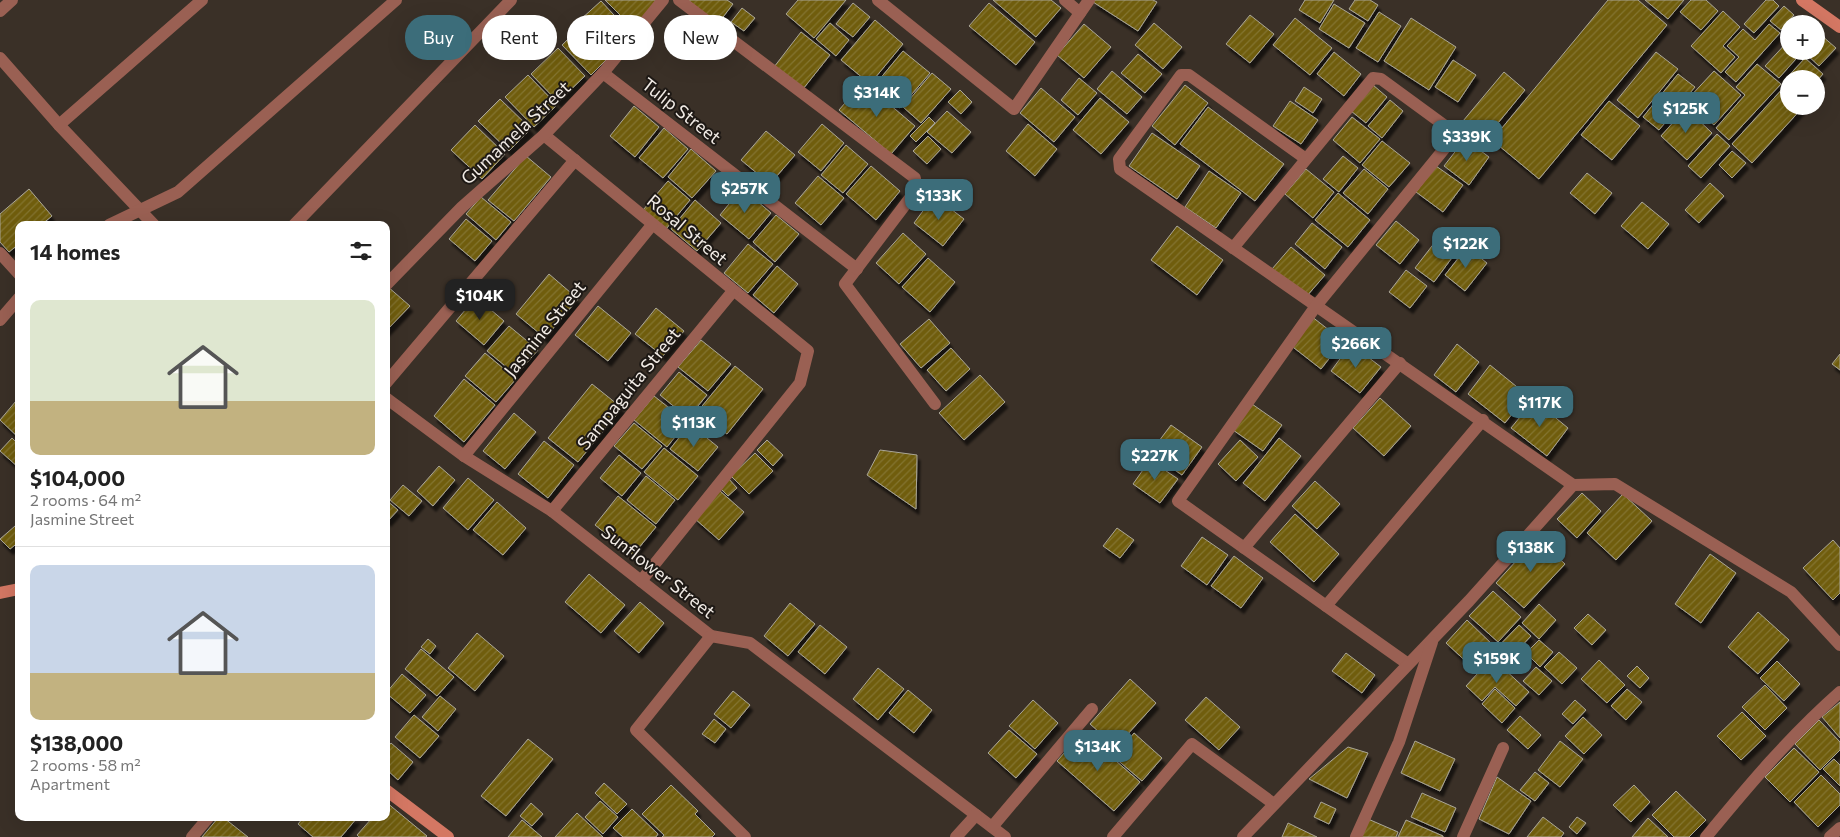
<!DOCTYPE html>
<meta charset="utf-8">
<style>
:root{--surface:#fff;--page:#f6f6f6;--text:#222;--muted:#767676;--line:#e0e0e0;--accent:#3c6d7a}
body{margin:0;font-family:Commissioner,sans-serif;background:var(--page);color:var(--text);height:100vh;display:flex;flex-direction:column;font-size:19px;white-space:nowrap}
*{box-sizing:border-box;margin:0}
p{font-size:16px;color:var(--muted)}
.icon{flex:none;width:28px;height:28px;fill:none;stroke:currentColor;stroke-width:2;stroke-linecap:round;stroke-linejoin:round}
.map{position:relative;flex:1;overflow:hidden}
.details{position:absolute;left:15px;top:221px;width:375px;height:600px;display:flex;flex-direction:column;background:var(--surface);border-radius:10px;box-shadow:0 5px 20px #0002}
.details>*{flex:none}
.guide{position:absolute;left:405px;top:15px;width:475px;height:45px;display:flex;gap:10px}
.controls{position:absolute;left:1780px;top:15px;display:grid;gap:10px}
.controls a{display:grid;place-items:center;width:45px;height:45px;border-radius:50%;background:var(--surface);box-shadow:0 5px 20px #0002;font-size:25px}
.price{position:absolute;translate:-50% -42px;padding:0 11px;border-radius:10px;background:var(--accent);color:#fff;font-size:16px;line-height:32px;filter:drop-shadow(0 1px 2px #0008)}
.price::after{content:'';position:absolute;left:50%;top:30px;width:15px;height:11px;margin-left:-8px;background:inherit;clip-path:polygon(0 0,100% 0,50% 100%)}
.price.active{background:#222;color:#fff}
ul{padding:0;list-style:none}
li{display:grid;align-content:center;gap:10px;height:265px;padding:0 15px}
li+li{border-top:1px solid var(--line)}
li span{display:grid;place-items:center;height:155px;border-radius:10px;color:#555}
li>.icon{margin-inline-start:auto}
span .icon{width:90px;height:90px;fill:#fffc;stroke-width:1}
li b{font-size:21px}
h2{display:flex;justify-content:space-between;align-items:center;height:60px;padding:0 15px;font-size:21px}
.tag{padding:0 18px;border-radius:22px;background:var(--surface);box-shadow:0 5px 20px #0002;font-size:18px;line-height:45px}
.tag.active{background:var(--accent);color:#fff}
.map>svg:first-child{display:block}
.building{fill:url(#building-hatch);stroke:#aaa697;filter:url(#shadow)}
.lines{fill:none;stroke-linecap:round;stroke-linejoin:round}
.street{stroke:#9a6053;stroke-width:12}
.secondary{stroke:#d47763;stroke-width:12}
.labels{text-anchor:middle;stroke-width:4;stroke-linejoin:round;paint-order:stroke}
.street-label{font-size:18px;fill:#f1ebe5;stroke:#1e1915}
</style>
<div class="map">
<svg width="1840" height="837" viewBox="0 0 1840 837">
<defs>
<pattern id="building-hatch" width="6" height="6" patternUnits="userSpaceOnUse" patternTransform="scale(1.25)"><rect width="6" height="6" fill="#6f5d0e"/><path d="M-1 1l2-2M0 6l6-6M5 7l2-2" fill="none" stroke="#847431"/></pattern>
<filter id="shadow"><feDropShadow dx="3" dy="5.5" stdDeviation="1" flood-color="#0009"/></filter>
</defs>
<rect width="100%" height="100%" fill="#3a3027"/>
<g class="building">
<polygon points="605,0 655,0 658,4 633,28"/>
<polygon points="688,0 727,0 733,4 717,25"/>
<polygon points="798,0 846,0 814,38 786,14"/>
<polygon points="993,0 1051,0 1061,8 1036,37"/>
<polygon points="1095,0 1153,0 1157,2 1138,31 1093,2"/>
<polygon points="1305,0 1334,0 1320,23 1299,10"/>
<polygon points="1355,0 1370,0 1378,5 1368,21 1349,9"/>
<polygon points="1608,0 1638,0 1667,25 1539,179 1492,140"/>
<polygon points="1645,0 1684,0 1668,19"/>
<polygon points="1691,0 1706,0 1718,11 1701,30 1680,12"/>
<polygon points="1766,0 1773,0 1779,6 1754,33 1744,24"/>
<polygon points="601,1 624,26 604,45 580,20"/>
<polygon points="853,3 870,17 853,37 836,24"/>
<polygon points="989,3 1035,42 1016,65 969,26"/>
<polygon points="1334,4 1365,23 1349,48 1319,29"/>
<polygon points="1784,6 1794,15 1781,30 1770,21"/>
<polygon points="742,8 755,18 744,31 731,22"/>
<polygon points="1723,11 1740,27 1723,46 1735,57 1721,73 1691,46"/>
<polygon points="1379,12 1401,26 1378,62 1356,48"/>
<polygon points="1250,15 1274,34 1250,63 1226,44"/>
<polygon points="1295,18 1332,48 1310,75 1273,45"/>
<polygon points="1411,18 1456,47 1429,90 1384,61"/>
<polygon points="875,20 903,44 870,84 841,60"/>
<polygon points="830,23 849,40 836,56 816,39"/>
<polygon points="1154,23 1182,47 1163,69 1135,45"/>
<polygon points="1084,24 1111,47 1084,78 1057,55"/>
<polygon points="1769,24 1780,33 1736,82 1725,72 1739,57 1727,46 1743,29 1755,40"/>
<polygon points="581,26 610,56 591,75 562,45"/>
<polygon points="801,32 830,55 803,89 774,67"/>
<polygon points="1821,35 1836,48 1819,66 1805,53 1816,51 1816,41"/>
<polygon points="1789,40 1789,51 1803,51 1779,78 1765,66"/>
<polygon points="558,48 585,76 558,102 531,74"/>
<polygon points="903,51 930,73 900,108 874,86"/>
<polygon points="1334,52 1361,74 1344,96 1317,74"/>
<polygon points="1656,52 1678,69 1638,118 1617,100"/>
<polygon points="1138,54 1162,74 1145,93 1121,73"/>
<polygon points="1805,58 1823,74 1816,82 1816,79 1789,79 1789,87 1783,82"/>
<polygon points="1453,60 1476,75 1458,102 1435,87"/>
<polygon points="1757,64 1781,84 1729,140 1716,128 1745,95 1736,87"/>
<polygon points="1112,71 1142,97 1127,114 1097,89"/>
<polygon points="1714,71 1741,95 1714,125 1687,100"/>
<polygon points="1504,72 1525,90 1485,139 1463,121"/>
<polygon points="932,73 951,89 921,123 903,107"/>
<polygon points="1678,74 1695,87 1659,130 1643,117"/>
<polygon points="528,75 557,105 534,127 505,97"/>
<polygon points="1079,78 1097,93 1078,115 1061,100"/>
<polygon points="863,82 915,126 891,154 839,110"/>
<polygon points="1185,85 1208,103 1175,145 1152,126"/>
<polygon points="1373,85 1387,97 1366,123 1351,111"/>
<polygon points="1785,86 1789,90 1789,106 1804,106 1752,163 1732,144"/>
<polygon points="1304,87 1322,99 1313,113 1295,101"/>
<polygon points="1041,88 1075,117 1054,142 1020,113"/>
<polygon points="960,90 972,102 961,114 948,102"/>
<polygon points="1100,98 1129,122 1101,154 1073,130"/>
<polygon points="500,99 531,129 509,151 478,121"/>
<polygon points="1390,100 1403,111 1382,138 1368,126"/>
<polygon points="1290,101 1318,120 1301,144 1273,126"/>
<polygon points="1609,101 1640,126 1612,160 1581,135"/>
<polygon points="634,106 659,127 635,157 610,136"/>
<polygon points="1208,107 1284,164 1255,201 1180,144"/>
<polygon points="1686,108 1712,133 1687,160 1661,136"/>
<polygon points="947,111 971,132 952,153 927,132"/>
<polygon points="929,117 935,123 916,142 910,136"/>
<polygon points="1352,117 1380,139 1360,163 1333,140"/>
<polygon points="822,124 844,143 821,171 798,152"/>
<polygon points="1028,124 1057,149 1035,176 1006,151"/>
<polygon points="475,125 505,154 482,179 451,150"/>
<polygon points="664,128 688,149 663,178 639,158"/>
<polygon points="766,131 795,155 770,184 741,160"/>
<polygon points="1152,133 1200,166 1177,199 1129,166"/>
<polygon points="1717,134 1730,146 1701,178 1688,166"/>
<polygon points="928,136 941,149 927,164 913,151"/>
<polygon points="1465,139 1489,157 1469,185 1444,166"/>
<polygon points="1382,141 1410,163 1389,187 1362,165"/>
<polygon points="846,145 868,164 843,193 821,175"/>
<polygon points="691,149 716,171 692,198 668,177"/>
<polygon points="1732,151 1746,163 1732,178 1719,165"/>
<polygon points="526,156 551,177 514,221 488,200"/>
<polygon points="1343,156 1358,168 1339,192 1323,179"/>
<polygon points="871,166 900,191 876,220 846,194"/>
<polygon points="1436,166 1463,185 1443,212 1416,192"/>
<polygon points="1306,169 1334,192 1313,218 1285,194"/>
<polygon points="1364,169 1388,189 1368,214 1343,193"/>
<polygon points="1209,171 1241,193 1216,228 1185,207"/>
<polygon points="1587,173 1612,193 1595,214 1570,193"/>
<polygon points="818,176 844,198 821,225 795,203"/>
<polygon points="668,181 690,200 666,229 643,210"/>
<polygon points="1710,183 1724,196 1699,223 1685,210"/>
<polygon points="742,188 771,213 749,239 720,215"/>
<polygon points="29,189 52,216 41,225 19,225 19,244 9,252 0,242 0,214"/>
<polygon points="1338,193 1370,220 1348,247 1315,220"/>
<polygon points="934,196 964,219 943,246 914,223"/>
<polygon points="481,197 511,222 496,240 466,214"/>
<polygon points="695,200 721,223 697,251 671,229"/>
<polygon points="1642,202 1669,224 1648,249 1621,226"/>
<polygon points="776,215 799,234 775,262 753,242"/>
<polygon points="466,219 492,241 475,261 449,239"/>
<polygon points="1396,221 1419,240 1400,264 1376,245"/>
<polygon points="1312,223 1342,247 1325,269 1295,244"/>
<polygon points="1177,226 1223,260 1197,295 1151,260"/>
<polygon points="903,233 926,254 899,284 876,263"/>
<polygon points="1442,233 1460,247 1434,282 1415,268"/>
<polygon points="748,244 773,264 748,293 724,273"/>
<polygon points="1291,247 1325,275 1306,297 1272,269"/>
<polygon points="1467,247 1487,263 1465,291 1445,275"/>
<polygon points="928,258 955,282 930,312 902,287"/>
<polygon points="777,266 798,284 774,313 753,295"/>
<polygon points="1406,270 1427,286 1410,308 1389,292"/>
<polygon points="549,274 578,299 545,338 516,314"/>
<polygon points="387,286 410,306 386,331 386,287"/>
<polygon points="476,297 504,321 484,345 456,321"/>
<polygon points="598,306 631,333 608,361 575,335"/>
<polygon points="656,308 684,331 663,356 635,334"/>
<polygon points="1311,316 1343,341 1321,369 1289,344"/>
<polygon points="929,319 950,343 921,368 900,344"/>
<polygon points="509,326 538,350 516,375 487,351"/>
<polygon points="701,340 731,364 708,391 678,367"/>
<polygon points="1351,344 1381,367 1360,393 1331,371"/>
<polygon points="1457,344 1479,362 1456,392 1434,375"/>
<polygon points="951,348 970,369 946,391 927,370"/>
<polygon points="485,353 516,379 496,402 465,376"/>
<polygon points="1840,354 1840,370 1832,364"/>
<polygon points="1490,365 1527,395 1505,423 1468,394"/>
<polygon points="735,366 763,389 727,434 698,411"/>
<polygon points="679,372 707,395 688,418 660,395"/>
<polygon points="980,375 1005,402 964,440 939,413"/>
<polygon points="464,379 495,405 464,442 434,416"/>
<polygon points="592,384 622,408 578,462 548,438"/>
<polygon points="654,396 687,422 667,447 634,420"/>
<polygon points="1380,398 1411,426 1384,456 1353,428"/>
<polygon points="1534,400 1568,428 1547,456 1511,428"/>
<polygon points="16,401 19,403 19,438 0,420"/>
<polygon points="1252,404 1282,425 1263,451 1233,430"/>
<polygon points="514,413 536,432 505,469 483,451"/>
<polygon points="634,423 662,446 642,469 614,446"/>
<polygon points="690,424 718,447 698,471 670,449"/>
<polygon points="1171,425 1202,447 1182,475 1150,453"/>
<polygon points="12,438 19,445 18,467 0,451"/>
<polygon points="1279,438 1301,456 1265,501 1243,483"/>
<polygon points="767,440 783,455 773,466 757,450"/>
<polygon points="1240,440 1258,457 1236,481 1218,464"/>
<polygon points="544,441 574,465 548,498 518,474"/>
<polygon points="664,448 698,476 678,500 644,472"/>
<polygon points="880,450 917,455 916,509 867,475"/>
<polygon points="755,453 773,471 749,494 731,476"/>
<polygon points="619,455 641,473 622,496 600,478"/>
<polygon points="1150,460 1178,479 1160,503 1133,484"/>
<polygon points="439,466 455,480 433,506 417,491"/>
<polygon points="646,476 675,500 656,524 627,500"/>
<polygon points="468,478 494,500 468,530 443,508"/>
<polygon points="728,478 737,488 728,496 719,487"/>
<polygon points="1315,481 1340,504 1317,529 1292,506"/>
<polygon points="403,485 422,501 409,516 390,500"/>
<polygon points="720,491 744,512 719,540 694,518"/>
<polygon points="1582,493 1601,511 1577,538 1557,519"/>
<polygon points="1623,494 1652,521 1616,560 1587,533"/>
<polygon points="618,496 656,527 633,555 595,525"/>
<polygon points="386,500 398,510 388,521 386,519"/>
<polygon points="497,502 526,528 503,555 473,530"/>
<polygon points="1295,514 1339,554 1314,582 1270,542"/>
<polygon points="15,526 19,530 19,542 10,549 0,539"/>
<polygon points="1117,528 1134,540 1120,558 1103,546"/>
<polygon points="1202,537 1228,555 1207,585 1181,566"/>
<polygon points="1537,538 1565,564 1524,608 1496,583"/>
<polygon points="1833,540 1840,548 1840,593 1833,600 1803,568"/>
<polygon points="1710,554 1736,573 1701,623 1675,604"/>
<polygon points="1234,556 1263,578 1241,608 1211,586"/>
<polygon points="589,574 625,605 601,633 565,602"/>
<polygon points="1493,591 1521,617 1498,642 1469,616"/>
<polygon points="640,602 664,623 639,653 614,631"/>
<polygon points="790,603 815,624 788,656 764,636"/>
<polygon points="1539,604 1556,620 1539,639 1522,623"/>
<polygon points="1758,612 1789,640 1758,674 1728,647"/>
<polygon points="1588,614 1606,630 1592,645 1574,628"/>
<polygon points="1467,620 1494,646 1473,668 1446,643"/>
<polygon points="820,625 847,647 825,674 798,652"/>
<polygon points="1519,625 1531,636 1502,667 1490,655"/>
<polygon points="477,633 504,656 475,691 448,668"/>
<polygon points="428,639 436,646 430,654 421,647"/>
<polygon points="1539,640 1553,652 1540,667 1526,653"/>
<polygon points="421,649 454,677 437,696 405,669"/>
<polygon points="1559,652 1577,668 1562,684 1544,667"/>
<polygon points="1346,653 1375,675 1362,693 1332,671"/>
<polygon points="1599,660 1625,685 1607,703 1581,679"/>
<polygon points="1489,661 1499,671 1502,667 1529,692 1516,706 1495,687 1482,701 1466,686"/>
<polygon points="1777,661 1800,684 1784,701 1760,678"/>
<polygon points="1637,666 1649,678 1640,688 1627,676"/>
<polygon points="1536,667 1552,681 1539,695 1523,681"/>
<polygon points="878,668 904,689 878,720 853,699"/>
<polygon points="402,674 426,695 410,713 386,693"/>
<polygon points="1130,679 1156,703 1116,747 1090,724"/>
<polygon points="1765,685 1787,708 1765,730 1742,707"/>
<polygon points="1495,689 1515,708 1502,723 1482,704"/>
<polygon points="1627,689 1642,702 1626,720 1611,706"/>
<polygon points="908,690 932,710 914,733 889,713"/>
<polygon points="733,691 750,705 731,728 714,714"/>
<polygon points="440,696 456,709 438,731 422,717"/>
<polygon points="1206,697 1240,727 1219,750 1185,720"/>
<polygon points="1033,700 1058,723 1035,749 1009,726"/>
<polygon points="1575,700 1586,710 1573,724 1562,714"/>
<polygon points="1840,702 1840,738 1822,717"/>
<polygon points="1742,712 1766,736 1741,760 1717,736"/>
<polygon points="414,715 439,736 420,758 395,737"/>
<polygon points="1520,716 1541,735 1528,749 1507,730"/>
<polygon points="1583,717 1602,735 1584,754 1565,736"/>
<polygon points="714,719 726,729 715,743 702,734"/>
<polygon points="1819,720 1840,742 1840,750 1820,770 1795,744"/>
<polygon points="1009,730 1037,754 1016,778 988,753"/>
<polygon points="1083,732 1140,782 1114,811 1057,761"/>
<polygon points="1134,733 1162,758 1142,781 1114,757"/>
<polygon points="528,739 553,759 506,816 481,796"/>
<polygon points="1415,741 1455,759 1440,791 1401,773"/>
<polygon points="1560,741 1583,759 1560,787 1538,770"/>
<polygon points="391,743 413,762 398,780 386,769 386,749"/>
<polygon points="1348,747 1368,753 1347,798 1309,779"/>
<polygon points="1794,748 1819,772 1790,802 1765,777"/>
<polygon points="1834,759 1840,765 1840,786 1823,769"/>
<polygon points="1535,772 1549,783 1535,801 1520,790"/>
<polygon points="1821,775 1840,794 1840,805 1818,827 1794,802"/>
<polygon points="1497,777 1531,801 1509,834 1479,819"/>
<polygon points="604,783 627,804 617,814 595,793"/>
<polygon points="671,785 698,811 695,814 715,834 712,837 662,837 664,835 642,814"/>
<polygon points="1634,785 1650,802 1631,822 1613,805"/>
<polygon points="1676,791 1706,820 1689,837 1674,837 1652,815"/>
<polygon points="1422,793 1456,808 1445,832 1411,817"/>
<polygon points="600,801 618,817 603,834 585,817"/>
<polygon points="386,802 427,836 426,837 359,837 357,835 372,818 386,818"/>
<polygon points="1321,802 1336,809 1329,824 1314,817"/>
<polygon points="531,803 543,814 532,826 520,816"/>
<polygon points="632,809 658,834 656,837 623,837 613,828"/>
<polygon points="577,813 603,837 555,837"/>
<polygon points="1543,817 1564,833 1561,837 1527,837"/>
<polygon points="1577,817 1586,823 1577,834 1569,827"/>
<polygon points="218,818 224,818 248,837 202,837"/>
<polygon points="303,818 357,818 341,837 313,837 298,824"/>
<polygon points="1648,818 1668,837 1632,837"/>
<polygon points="1368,819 1398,832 1396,837 1360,837"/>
<polygon points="522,820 542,837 508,837"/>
<polygon points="1406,820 1443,836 1443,837 1398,837"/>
<polygon points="1288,823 1317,837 1282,837"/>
</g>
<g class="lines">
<g class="street">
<polyline points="679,0 915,178 914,193 845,284 935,404"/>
<polyline points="878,0 1014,109 1089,0"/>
<polyline points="1065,0 1080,13"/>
<polyline points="0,11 12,0"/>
<polyline points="0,58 59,125 154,225"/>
<polyline points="603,73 857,269"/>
<polyline points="59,125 202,0"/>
<polyline points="544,135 808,351 800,383 641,581"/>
<polyline points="1306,159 1189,75 1181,75 1119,159 1120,169 1573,485"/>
<polyline points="109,225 178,192 396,0"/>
<polyline points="294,225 511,0"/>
<polyline points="1233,248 1373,78 1381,79 1448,128 1452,135 1449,143 1316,306 1178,501 1408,664"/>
<polyline points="0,253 19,274"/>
<polyline points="386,285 462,207 544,135 603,73 663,0"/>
<polyline points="0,320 19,298"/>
<polyline points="386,383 575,160"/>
<polyline points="386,398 464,456 552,511 711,636 750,643 1005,837"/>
<polyline points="464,456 652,225"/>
<polyline points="552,511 733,291"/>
<polyline points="1244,548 1400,363"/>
<polyline points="1326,606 1483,420"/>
<polyline points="711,636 636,730 745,837"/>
<polyline points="992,827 1092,709"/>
<polyline points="192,837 208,818"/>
<polyline points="956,837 976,815"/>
<polyline points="1113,837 1192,744 1274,804"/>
<polyline points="1243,837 1469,601 1573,485 1615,484 1791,592 1840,645"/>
<polyline points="1356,837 1399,742 1432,642"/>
<polyline points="1463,837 1503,748"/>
<path d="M 1706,837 C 1748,786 1790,736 1840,692"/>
<polyline points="1830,837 1840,828"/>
</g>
<g class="secondary">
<polyline points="1802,0 1840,27"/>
<polyline points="0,593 19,589"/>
<polyline points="386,790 448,837"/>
</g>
</g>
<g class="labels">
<g class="street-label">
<text transform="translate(681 111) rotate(38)" y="6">Tulip Street</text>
<text transform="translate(516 133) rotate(-43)" y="6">Gumamela Street</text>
<text transform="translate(687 230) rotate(40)" y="6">Rosal Street</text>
<text transform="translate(545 329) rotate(-51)" y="6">Jasmine Street</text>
<text transform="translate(629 389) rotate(-51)" y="6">Sampaguita Street</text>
<text transform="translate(658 572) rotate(38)" y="6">Sunflower Street</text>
</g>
</g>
</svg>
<div class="controls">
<a>+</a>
<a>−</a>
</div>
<b class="price" style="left:877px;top:118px">$314K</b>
<b class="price" style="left:1686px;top:134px">$125K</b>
<b class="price" style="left:1467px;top:162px">$339K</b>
<b class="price" style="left:745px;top:214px">$257K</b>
<b class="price" style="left:939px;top:221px">$133K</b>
<b class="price" style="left:1466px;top:269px">$122K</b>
<b class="price active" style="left:480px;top:321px">$104K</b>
<b class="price" style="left:1356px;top:369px">$266K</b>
<b class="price" style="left:1540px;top:428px">$117K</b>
<b class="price" style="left:694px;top:448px">$113K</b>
<b class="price" style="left:1155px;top:481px">$227K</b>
<b class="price" style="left:1531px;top:573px">$138K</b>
<b class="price" style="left:1497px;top:684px">$159K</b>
<b class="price" style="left:1098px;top:772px">$134K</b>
<div class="guide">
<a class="tag active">Buy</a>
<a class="tag">Rent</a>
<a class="tag">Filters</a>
<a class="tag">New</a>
</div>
<section class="details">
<h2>14 homes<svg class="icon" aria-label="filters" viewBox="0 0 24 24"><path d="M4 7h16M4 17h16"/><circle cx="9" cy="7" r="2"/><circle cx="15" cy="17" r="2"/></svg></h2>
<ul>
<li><span style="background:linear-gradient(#dfe7d0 65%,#c2b280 0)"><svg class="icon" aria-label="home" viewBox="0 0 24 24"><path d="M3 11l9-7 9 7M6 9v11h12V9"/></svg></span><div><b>$104,000</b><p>2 rooms · 64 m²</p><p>Jasmine Street</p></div></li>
<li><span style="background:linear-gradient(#c9d6e8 70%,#c2b280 0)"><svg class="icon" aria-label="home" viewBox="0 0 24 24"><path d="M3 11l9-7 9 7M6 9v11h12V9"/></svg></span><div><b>$138,000</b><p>2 rooms · 58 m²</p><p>Apartment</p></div></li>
</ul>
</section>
</div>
